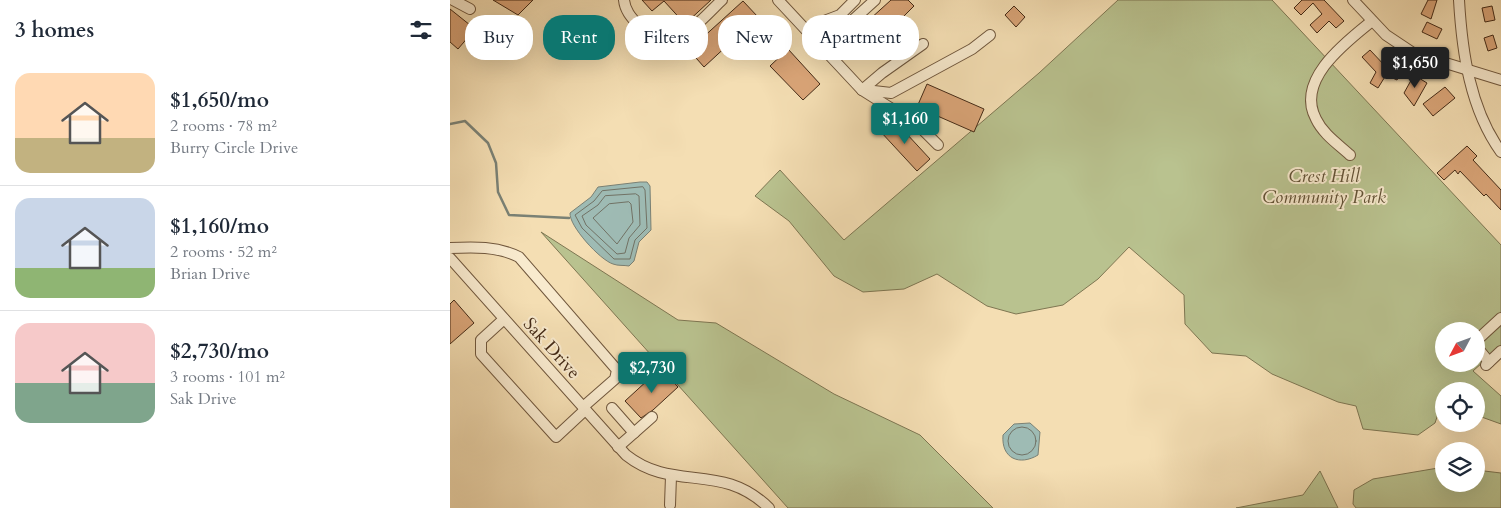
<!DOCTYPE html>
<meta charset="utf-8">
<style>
:root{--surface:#fff;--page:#f6f6f7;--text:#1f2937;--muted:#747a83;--line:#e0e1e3;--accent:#0f766e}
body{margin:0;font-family:Cardo,serif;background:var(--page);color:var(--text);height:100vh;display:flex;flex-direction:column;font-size:19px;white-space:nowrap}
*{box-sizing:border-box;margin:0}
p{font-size:16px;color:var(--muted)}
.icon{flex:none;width:28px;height:28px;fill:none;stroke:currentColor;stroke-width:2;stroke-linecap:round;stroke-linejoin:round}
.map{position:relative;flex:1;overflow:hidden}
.details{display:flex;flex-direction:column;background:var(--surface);width:450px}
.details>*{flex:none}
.hud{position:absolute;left:15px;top:15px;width:475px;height:45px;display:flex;gap:10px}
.needle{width:32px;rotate:229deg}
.buttons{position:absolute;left:985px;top:322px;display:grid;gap:10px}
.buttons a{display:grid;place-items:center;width:50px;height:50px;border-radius:50%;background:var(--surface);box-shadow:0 5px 20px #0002;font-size:25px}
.price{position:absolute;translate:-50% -42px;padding:0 11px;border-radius:5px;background:var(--accent);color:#fff;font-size:16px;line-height:32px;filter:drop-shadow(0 1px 2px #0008)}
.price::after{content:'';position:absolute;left:50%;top:30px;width:15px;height:11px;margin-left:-8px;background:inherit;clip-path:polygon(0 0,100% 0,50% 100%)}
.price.current{background:#222;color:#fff}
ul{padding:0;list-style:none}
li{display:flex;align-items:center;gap:15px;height:125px;padding:0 15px}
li+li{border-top:1px solid var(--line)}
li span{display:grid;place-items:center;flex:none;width:140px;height:100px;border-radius:15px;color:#555}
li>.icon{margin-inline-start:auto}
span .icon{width:60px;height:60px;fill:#fffc;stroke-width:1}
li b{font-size:21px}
h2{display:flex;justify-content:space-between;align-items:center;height:60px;padding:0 15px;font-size:21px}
.tag{padding:0 18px;border-radius:20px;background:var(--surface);box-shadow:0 5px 20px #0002;font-size:18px;line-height:45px}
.tag.current{background:var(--accent);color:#fff}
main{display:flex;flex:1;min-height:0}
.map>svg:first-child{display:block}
.green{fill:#b9c28f;stroke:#7e7652;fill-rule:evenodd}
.water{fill:#9ebbb4;stroke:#7a8175}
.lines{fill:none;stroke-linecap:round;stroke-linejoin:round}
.shore{stroke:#717265;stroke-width:1}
.stream{stroke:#7a8175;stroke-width:2.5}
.building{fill:#daa578;stroke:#442a16}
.minor-casing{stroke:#70573d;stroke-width:12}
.minor{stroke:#f8eace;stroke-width:10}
.labels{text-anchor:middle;stroke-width:4;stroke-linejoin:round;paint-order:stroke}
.park-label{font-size:18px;font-style:italic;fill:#615034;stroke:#f8eace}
.street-label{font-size:18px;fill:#442a16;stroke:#f8eace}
</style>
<main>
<section class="details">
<h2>3 homes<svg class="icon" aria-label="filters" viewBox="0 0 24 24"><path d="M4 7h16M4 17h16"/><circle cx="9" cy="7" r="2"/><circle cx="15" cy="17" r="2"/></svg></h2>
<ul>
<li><span style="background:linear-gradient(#ffd9b3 65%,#c2b280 0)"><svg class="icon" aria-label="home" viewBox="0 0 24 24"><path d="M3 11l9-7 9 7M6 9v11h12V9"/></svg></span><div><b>$1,650/mo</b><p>2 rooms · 78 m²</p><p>Burry Circle Drive</p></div></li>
<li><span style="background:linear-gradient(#c9d6e8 70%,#8fb573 0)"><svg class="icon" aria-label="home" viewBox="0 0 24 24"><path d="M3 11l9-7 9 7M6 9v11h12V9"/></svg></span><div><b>$1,160/mo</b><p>2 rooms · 52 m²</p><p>Brian Drive</p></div></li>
<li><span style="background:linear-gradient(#f6c9c9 60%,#7fa58c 0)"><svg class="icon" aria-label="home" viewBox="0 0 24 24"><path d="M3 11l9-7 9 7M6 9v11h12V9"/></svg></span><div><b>$2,730/mo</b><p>3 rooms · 101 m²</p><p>Sak Drive</p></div></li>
</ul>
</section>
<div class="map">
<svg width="1051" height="508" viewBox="0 0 1051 508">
<rect width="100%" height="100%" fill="#f4deb3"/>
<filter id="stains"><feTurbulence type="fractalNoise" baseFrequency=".004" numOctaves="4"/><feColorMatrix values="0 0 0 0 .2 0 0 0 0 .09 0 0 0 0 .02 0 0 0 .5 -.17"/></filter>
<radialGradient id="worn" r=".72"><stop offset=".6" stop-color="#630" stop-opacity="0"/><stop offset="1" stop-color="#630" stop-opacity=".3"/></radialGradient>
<g class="green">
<path d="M 668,0 L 822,0 L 1051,245 L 1051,346 L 1023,371 L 1051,396 L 1051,424 L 1026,415 L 1026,391 L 994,391 L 994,408 L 990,408 L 985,423 L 968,435 L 913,429 L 906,406 L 888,402 L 822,374 L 796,356 L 762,353 L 735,324 L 734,295 L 679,247 L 648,279 L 613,305 L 566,314 L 537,306 L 487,274 L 454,289 L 413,292 L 384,276 L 339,221 L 305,196 L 330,170 L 394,240 L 589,73 ZM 994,331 L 1026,331 L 1026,364 L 994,364 Z"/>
<polygon points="91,232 228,320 266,323 384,394 470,435 543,508 338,508"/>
<polygon points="994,467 994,484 1026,484 1026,470 1051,473 1051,508 906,508 903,504 904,490 923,479"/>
<polygon points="870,471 888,508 786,508 853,495"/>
</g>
<g class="water">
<path d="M 190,182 L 197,182 L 200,186 L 201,230 L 189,242 L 184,261 L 179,266 C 174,265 168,266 163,264 C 150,260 119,226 120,213 L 141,197 L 148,187 Z"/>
<path d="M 580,423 L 590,432 L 588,455 C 570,466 551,459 553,435 L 564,424 Z"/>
</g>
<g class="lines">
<g class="shore">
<polygon points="193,187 195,190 197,228 185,240 180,259 164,259 132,228 125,215 144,201 152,191"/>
<polygon points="186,194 189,196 190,225 179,238 175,253 167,254 136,225 132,216 148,205 155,196"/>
<polygon points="179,202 181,204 183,222 167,244 143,218 159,204"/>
<circle cx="572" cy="441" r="14"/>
</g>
<polyline class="stream" points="0,124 15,121 38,143 46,163 48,192 59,215 119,218"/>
</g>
<g class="building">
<polygon points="43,0 83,0 68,15"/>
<polygon points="192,0 261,0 235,24 214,1 202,11"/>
<polygon points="441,0 458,0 464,6 449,21 461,34 431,59 427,54 424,56 418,49 412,55 398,39"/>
<polygon points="852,0 874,0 894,21 886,28 879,21 867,33 860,25 872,14 863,3 851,15 844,8"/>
<polygon points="978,0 987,0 981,19 971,14"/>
<polygon points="293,1 308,17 254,67 239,50"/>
<polygon points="564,6 575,17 566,27 555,15"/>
<polygon points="1042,6 1045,20 1035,22 1032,8"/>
<polygon points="0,9 25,29 8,49 0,42"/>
<polygon points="977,22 992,29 987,39 972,32"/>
<polygon points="1043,35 1047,48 1038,51 1034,38"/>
<polygon points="338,49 370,84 353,100 320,66"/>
<polygon points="920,50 937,68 939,64 952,71 947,80 936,75 928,88 920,83 926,72 912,57"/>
<polygon points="964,75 977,83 964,106 954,93"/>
<polygon points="477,84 534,109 524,132 467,107"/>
<polygon points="995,87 1005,98 983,116 973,104"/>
<polygon points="443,119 480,159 467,171 430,131"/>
<polygon points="1017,146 1027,156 1023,160 1051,190 1051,210 1036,194 1034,196 1010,171 1008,174 1005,170 994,180 987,173"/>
<polygon points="4,300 24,323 0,344 0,304"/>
<polygon points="211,368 228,387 203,410 191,418 175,401"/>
</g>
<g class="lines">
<g class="minor-casing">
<g id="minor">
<polyline points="3,0 20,9"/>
<path d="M 174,0 C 175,11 182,18 189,26 C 220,60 249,22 272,0"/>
<polyline points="328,0 412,90 469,126 488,145"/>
<polyline points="903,0 936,35 963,53 1051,80"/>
<path d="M 1009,0 C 1012,52 1020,109 1051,152"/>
<polyline points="360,34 374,21 390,15 405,0"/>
<polyline points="372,48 425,0"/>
<polyline points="412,90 432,73 473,44"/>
<polyline points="415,90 441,93 522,49 540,35"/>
<path d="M 900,155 C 888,144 873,134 866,119 C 845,80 896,42 922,21"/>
<path d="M 0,248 C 24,247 47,246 69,257 L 167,370 L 165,379 L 133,407"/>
<path d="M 0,258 L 176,455 C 224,493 271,461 319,508"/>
<polyline points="54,319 31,340 31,354 106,437 135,410"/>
<polyline points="1026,341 1051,318"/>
<polyline points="1026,346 1039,362"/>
<polyline points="1036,365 1051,351"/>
<polyline points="162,408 184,433"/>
<polyline points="168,447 202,417"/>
<polyline points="220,505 221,476"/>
</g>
</g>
<use href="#minor" class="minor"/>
</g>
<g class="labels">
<g class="park-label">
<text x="874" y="182">Crest Hill<tspan x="874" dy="21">Community Park</tspan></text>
</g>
<g class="street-label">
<text transform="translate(102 348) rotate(48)" y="6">Sak Drive</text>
</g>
</g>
<rect width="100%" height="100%" filter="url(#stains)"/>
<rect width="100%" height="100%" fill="url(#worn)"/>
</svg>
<div class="buttons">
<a><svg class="needle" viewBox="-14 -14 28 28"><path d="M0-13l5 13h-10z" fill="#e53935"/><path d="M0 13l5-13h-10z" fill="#747a83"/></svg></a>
<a><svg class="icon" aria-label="locate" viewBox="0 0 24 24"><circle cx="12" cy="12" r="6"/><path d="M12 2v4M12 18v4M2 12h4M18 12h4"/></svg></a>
<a><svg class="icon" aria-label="layers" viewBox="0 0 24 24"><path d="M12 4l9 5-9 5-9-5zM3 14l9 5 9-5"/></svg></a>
</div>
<b class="price current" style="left:965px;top:89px">$1,650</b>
<b class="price" style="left:455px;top:145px">$1,160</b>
<b class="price" style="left:202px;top:394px">$2,730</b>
<div class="hud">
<a class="tag">Buy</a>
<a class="tag current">Rent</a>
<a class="tag">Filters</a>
<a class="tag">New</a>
<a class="tag">Apartment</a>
</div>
</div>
</main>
